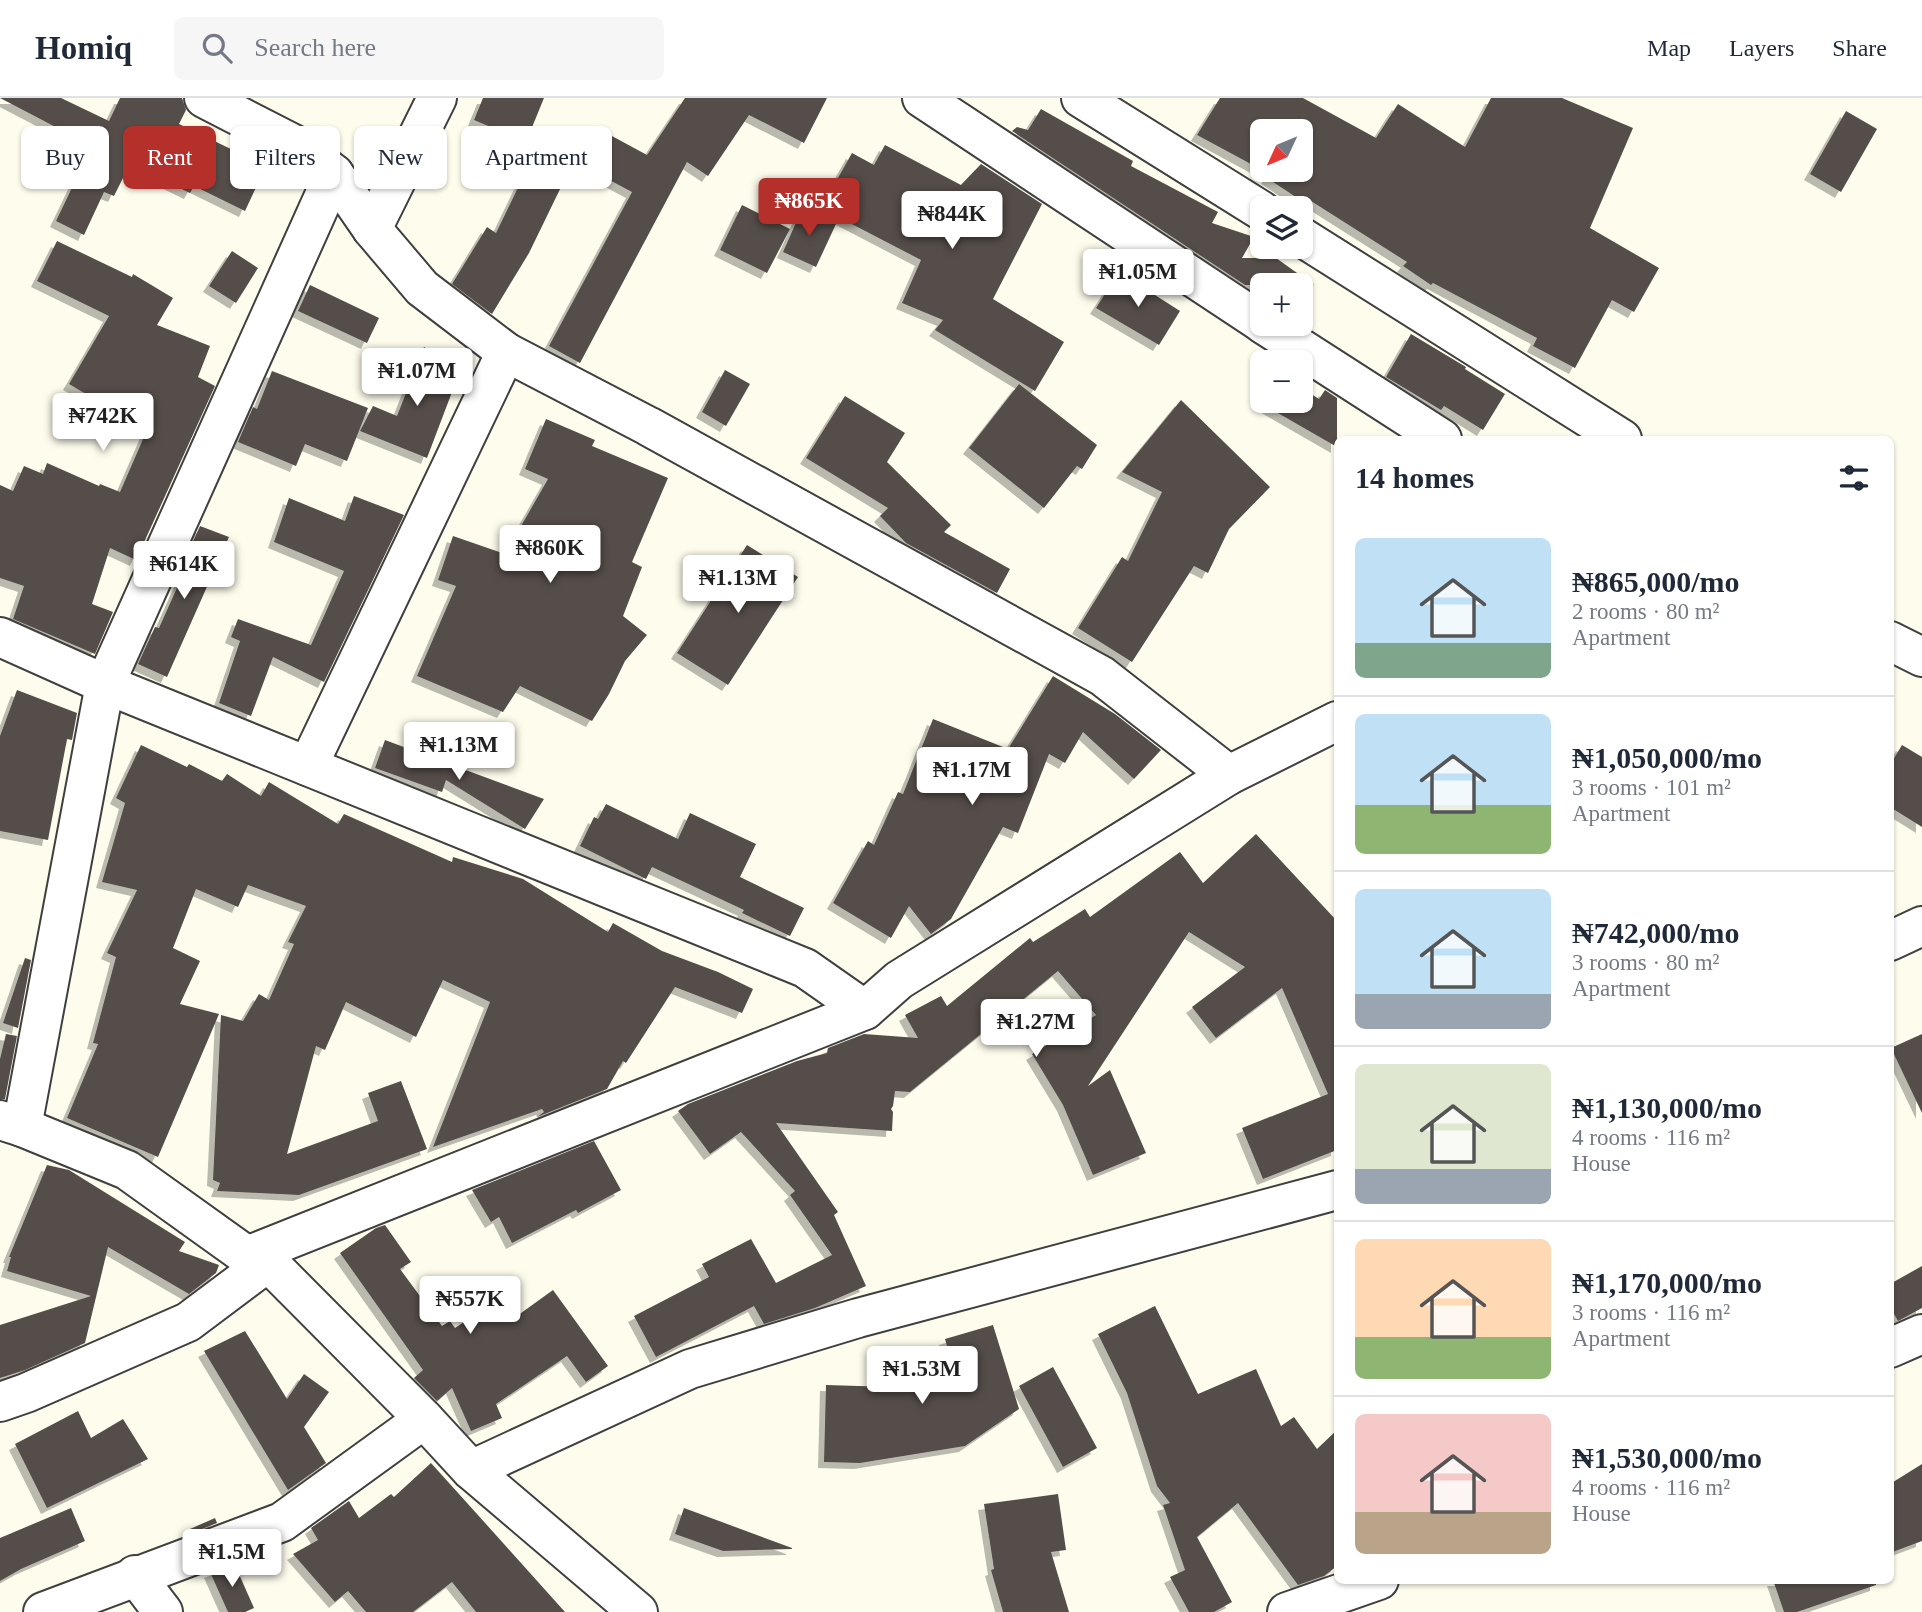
<!DOCTYPE html>
<meta charset="utf-8">
<style>
:root{--surface:#fff;--page:#f6f6f7;--text:#1f2937;--muted:#747a83;--line:#e0e1e3;--accent:#b5302b}
body{margin:0;font-family:"Times New Roman",serif;background:var(--page);color:var(--text);height:100vh;display:flex;flex-direction:column;font-size:26px;white-space:nowrap}
*{box-sizing:border-box;margin:0}
p{font-size:23px;color:var(--muted)}
.icon{flex:none;width:38px;height:38px;fill:none;stroke:currentColor;stroke-width:2;stroke-linecap:round;stroke-linejoin:round}
.map{position:relative;flex:1;overflow:hidden}
.details{position:absolute;left:1334px;top:338px;width:560px;height:1148px;display:flex;flex-direction:column;background:var(--surface);border-radius:10px;box-shadow:0 2px 5px #0004}
.details>*{flex:none}
.guide{position:absolute;left:21px;top:28px;width:665px;height:63px;display:flex;gap:14px}
.needle{width:46px;rotate:226deg}
.fabs{position:absolute;left:1250px;top:21px;display:grid;gap:14px}
.fabs a{display:grid;place-items:center;width:63px;height:63px;border-radius:10px;background:var(--surface);box-shadow:0 2px 5px #0004;font-size:35px}
.price{position:absolute;translate:-50% -60px;padding:0 16px;border-radius:7px;background:#fff;color:#222;font-size:23px;line-height:46px;filter:drop-shadow(0 2px 4px #0008)}
.price::after{content:'';position:absolute;left:50%;top:42px;width:21px;height:16px;margin-left:-10px;background:inherit;clip-path:polygon(0 0,100% 0,50% 100%)}
.price.selected{background:var(--accent);color:#fff}
ul{padding:0;list-style:none}
li{display:flex;align-items:center;gap:21px;height:175px;padding:0 21px}
li+li{border-top:2px solid var(--line)}
li span{display:grid;place-items:center;flex:none;width:196px;height:140px;border-radius:10px;color:#555}
li>.icon{margin-inline-start:auto}
span .icon{width:84px;height:84px;fill:#fffc;stroke-width:1}
li b{font-size:30px}
h2{display:flex;justify-content:space-between;align-items:center;height:84px;padding:0 21px;font-size:30px}
.pill{padding:0 24px;border-radius:10px;background:var(--surface);box-shadow:0 2px 5px #0004;font-size:24px;line-height:63px}
.pill.selected{background:var(--accent);color:#fff}
header{display:flex;align-items:center;gap:42px;box-sizing:border-box;height:98px;padding:0 35px;background:var(--surface);border-bottom:2px solid var(--line)}
header strong{font-size:33px}
nav{display:flex;gap:38px;margin-inline-start:auto;font-size:24px}
.search{width:490px;height:63px;background:var(--page);display:flex;align-items:center;gap:18px;box-sizing:border-box;padding:0 24px;border-radius:10px;color:var(--muted);font-size:26px}
.map>svg:first-child{display:block}
.building{fill:#544e49;filter:url(#shadow)}
.lines{fill:none;stroke-linecap:round;stroke-linejoin:round}
.minor-casing{stroke:#3f3f3f;stroke-width:42}
.tertiary-casing{stroke:#3f3f3f;stroke-width:42}
.minor{stroke:#fff;stroke-width:38}
.tertiary{stroke:#fff;stroke-width:38}
</style>
<header>
<strong>Homiq</strong>
<div class="search"><svg class="icon" aria-label="search" viewBox="0 0 24 24"><circle cx="10" cy="10" r="6"/><path d="M15 15l6 6"/></svg>Search here</div>
<nav><a>Map</a><a>Layers</a><a>Share</a></nav>
</header>
<div class="map">
<svg width="1922" height="1514" viewBox="0 0 1922 1514">
<defs>
<filter id="shadow"><feDropShadow dx="-6" dy="6" stdDeviation="0" flood-color="#0004"/></filter>
</defs>
<rect width="100%" height="100%" fill="#fefcec"/>
<g class="building">
<polygon points="0,0 61,0 109,23 120,0 182,0 186,12 179,26 266,68 245,113 194,88 190,95 130,66 114,98 104,94 84,137 56,123 92,48"/>
<polygon points="483,0 544,0 526,44 474,22"/>
<polygon points="685,0 827,0 804,45 749,17 708,78 687,64 580,265 549,248 632,94 581,67 599,31 647,57"/>
<polygon points="1220,0 1303,0 1376,40 1398,6 1465,49 1491,0 1562,0 1633,30 1590,130 1659,170 1634,214 1612,202 1575,270 1533,248 1537,240 1433,185 1431,187 1403,168 1407,164 1311,103 1308,107 1267,80 1270,76 1262,72 1300,72 1300,33 1262,33 1262,72 1197,37"/>
<polygon points="1041,11 1133,63 1131,68 1218,114 1212,125 1254,139 1242,160 1276,160 1314,187 1245,187 1012,33 1017,29 1028,32"/>
<polygon points="1846,13 1877,31 1841,94 1810,76"/>
<polygon points="885,47 961,87 981,66 1042,106 993,201 1064,244 1035,293 935,232 943,222 902,205 921,162 821,110 852,55 874,67"/>
<polygon points="529,67 563,85 529,155 492,216 452,186 487,129 496,135"/>
<polygon points="742,107 790,131 767,175 720,152"/>
<polygon points="802,111 836,126 816,169 783,154"/>
<polygon points="57,143 132,179 133,176 173,200 157,227 210,248 198,279 215,288 136,462 110,450 92,506 113,514 95,556 13,521 24,488 0,480 0,387 13,393 24,368 43,376 47,365 99,388 100,386 120,394 147,332 69,286 109,218 37,183"/>
<polygon points="232,153 258,170 236,205 209,188"/>
<polygon points="1119,174 1180,213 1159,247 1096,210"/>
<polygon points="310,187 379,220 367,245 298,213"/>
<polygon points="1411,236 1466,269 1465,271 1505,296 1483,332 1444,308 1441,312 1386,279"/>
<polygon points="424,249 460,273 427,360 360,333 373,308 397,318"/>
<polygon points="725,272 750,286 726,328 702,314"/>
<polygon points="272,273 368,310 347,363 305,346 296,368 238,344 253,309 257,311"/>
<polygon points="1019,286 1097,347 1082,371 1077,368 1044,410 969,350"/>
<polygon points="1300,289 1319,301 1325,292 1337,300 1337,349 1257,303 1262,295 1262,303 1300,303"/>
<polygon points="845,298 905,335 887,364 951,427 944,434 1010,471 997,495 906,445 880,418 888,410 806,360"/>
<polygon points="1181,302 1270,389 1229,431 1208,475 1194,468 1132,564 1078,530 1122,459 1128,463 1162,394 1122,374"/>
<polygon points="546,321 595,342 592,348 668,380 632,464 642,469 623,518 647,537 625,563 609,596 592,623 520,588 503,614 417,578 456,488 438,482 453,438 505,456 548,381 525,371"/>
<polygon points="354,398 404,417 324,584 273,559 251,618 219,605 240,543 231,539 238,521 311,547 344,473 274,444 289,400 345,423"/>
<polygon points="200,428 229,439 167,579 138,566 155,529 159,530 180,483 176,481"/>
<polygon points="747,447 798,479 728,587 677,555"/>
<polygon points="1053,578 1115,616 1161,652 1134,681 1083,634 1065,665 1049,656 1018,735 1003,729 951,821 931,836 909,808 891,840 833,805 868,743 874,747 898,694 903,696 933,621 1008,651"/>
<polygon points="17,592 77,615 72,642 67,641 48,742 0,733 0,638"/>
<polygon points="385,642 452,667 544,701 525,731 446,682 442,694 375,670"/>
<polygon points="141,647 187,669 189,666 222,683 227,676 261,698 269,684 338,726 344,716 452,764 453,759 523,781 608,834 613,825 662,853 718,874 753,891 742,915 675,889 626,965 623,963 607,991 537,1019 544,1014 542,1011 433,1049 490,904 443,882 416,939 346,904 325,952 316,948 287,1056 378,1023 368,995 401,983 427,1051 299,1097 217,1093 220,1085 213,1082 221,917 243,923 259,896 269,902 294,846 288,844 306,808 248,787 238,809 196,791 173,850 200,863 180,906 219,916 158,1059 67,1020 98,946 93,945 116,859 107,855 137,792 102,784 125,705 116,700"/>
<polygon points="1902,647 1922,659 1922,729 1890,709 1890,667"/>
<polygon points="606,706 678,741 690,715 756,746 740,779 804,810 790,838 742,815 744,812 652,769 646,781 580,748 594,719 598,721"/>
<polygon points="1256,736 1337,823 1337,1052 1263,1081 1242,1030 1328,996 1282,890 1216,940 1192,909 1245,869 1189,834 1088,988 1110,972 1146,1055 1093,1077 1063,1007 1032,956 1096,917 1058,873 910,994 895,993 893,1008 891,1011 893,1014 892,1033 776,1025 838,1114 834,1117 866,1188 815,1210 764,1226 754,1208 656,1259 634,1218 709,1179 702,1166 751,1141 776,1185 832,1157 790,1097 795,1093 741,1034 710,1056 678,1013 688,1006 797,963 827,955 828,950 864,936 918,940 905,917 941,898 947,908 1030,840 1033,844 1085,811 1090,819 1180,754 1203,785"/>
<polygon points="25,860 31,862 18,930 3,925"/>
<polygon points="6,936 17,938 5,1001 0,1001 0,961"/>
<polygon points="1922,936 1922,1015 1891,950"/>
<polygon points="594,1043 621,1092 578,1115 576,1112 512,1145 499,1119 491,1124 472,1092"/>
<polygon points="47,1067 69,1072 185,1144 179,1153 219,1167 216,1175 189,1196 108,1149 85,1245 25,1272 0,1280 0,1227 91,1198 7,1173 11,1159 9,1159"/>
<polygon points="385,1127 411,1164 400,1171 442,1228 450,1223 455,1230 496,1203 510,1223 553,1192 608,1268 586,1284 567,1258 496,1306 502,1320 471,1333 452,1290 437,1303 414,1280 423,1272 340,1155 376,1130"/>
<polygon points="1922,1168 1922,1210 1898,1223 1890,1209 1890,1186"/>
<polygon points="1155,1208 1198,1296 1256,1271 1281,1328 1294,1319 1317,1351 1337,1332 1337,1468 1324,1478 1298,1487 1238,1405 1197,1439 1232,1504 1214,1514 1189,1514 1170,1479 1185,1472 1163,1407 1170,1405 1157,1388 1127,1295 1098,1236"/>
<polygon points="993,1227 1019,1311 965,1348 860,1365 824,1364 826,1287 892,1289 890,1279 953,1269 945,1241"/>
<polygon points="245,1233 287,1301 304,1276 329,1294 304,1329 326,1365 288,1392 204,1253"/>
<polygon points="1053,1269 1097,1350 1063,1369 1019,1288"/>
<polygon points="78,1313 91,1340 123,1321 148,1361 47,1410 15,1346"/>
<polygon points="431,1365 477,1416 565,1514 476,1514 452,1484 413,1514 366,1514 348,1493 335,1504 293,1456 318,1442 311,1430 349,1403 359,1420 391,1396 394,1399"/>
<polygon points="1922,1366 1922,1443 1890,1455 1890,1386"/>
<polygon points="1058,1396 1066,1452 1051,1454 1069,1514 1003,1514 991,1472 994,1471 984,1406"/>
<polygon points="71,1410 85,1443 21,1471 0,1483 0,1440"/>
<polygon points="684,1410 792,1450 792,1451 723,1453 675,1436"/>
<polygon points="215,1420 217,1425 192,1435 190,1431"/>
<polygon points="234,1465 254,1510 245,1514 228,1514 210,1474"/>
<polygon points="1773,1482 1876,1482 1876,1487 1797,1514 1784,1514"/>
</g>
<g class="lines">
<g class="minor-casing">
<g id="minor">
<polyline points="204,0 301,50 334,76 372,131 422,190 506,254 648,328 1102,578 1229,677"/>
<polyline points="1081,0 1262,113"/>
<polyline points="372,131 437,0"/>
<polyline points="1300,138 1622,341"/>
<polyline points="308,668 506,254"/>
<polyline points="1890,843 1922,828"/>
<polyline points="0,1022 22,1029 127,1072 247,1158 268,1164 424,1321 471,1372 638,1514"/>
<polyline points="22,1029 105,586 334,76"/>
<polyline points="247,1158 865,912"/>
<polyline points="1890,1250 1922,1236"/>
<polyline points="0,1304 26,1295 188,1224 268,1164"/>
<polyline points="471,1372 690,1271 858,1220 1337,1092"/>
<polyline points="135,1477 163,1514"/>
<polyline points="43,1514 282,1424 424,1321"/>
<polyline points="1287,1514 1379,1482"/>
</g>
</g>
<g class="tertiary-casing">
<g id="tertiary">
<polyline points="922,0 1262,225"/>
<polyline points="1263,226 1442,341"/>
<polyline points="0,539 105,586 805,870 865,912 899,882 1229,677 1337,623"/>
<polyline points="1890,543 1922,559"/>
</g>
</g>
<use href="#minor" class="minor"/>
<use href="#tertiary" class="tertiary"/>
</g>
</svg>
<div class="fabs">
<a><svg class="needle" viewBox="-14 -14 28 28"><path d="M0-13l5 13h-10z" fill="#e53935"/><path d="M0 13l5-13h-10z" fill="#747a83"/></svg></a>
<a><svg class="icon" aria-label="layers" viewBox="0 0 24 24"><path d="M12 4l9 5-9 5-9-5zM3 14l9 5 9-5"/></svg></a>
<a>+</a>
<a>−</a>
</div>
<b class="price selected" style="left:809px;top:140px">₦865K</b>
<b class="price" style="left:952px;top:153px">₦844K</b>
<b class="price" style="left:1138px;top:211px">₦1.05M</b>
<b class="price" style="left:417px;top:310px">₦1.07M</b>
<b class="price" style="left:103px;top:355px">₦742K</b>
<b class="price" style="left:550px;top:487px">₦860K</b>
<b class="price" style="left:184px;top:503px">₦614K</b>
<b class="price" style="left:738px;top:517px">₦1.13M</b>
<b class="price" style="left:459px;top:684px">₦1.13M</b>
<b class="price" style="left:972px;top:709px">₦1.17M</b>
<b class="price" style="left:1036px;top:961px">₦1.27M</b>
<b class="price" style="left:470px;top:1238px">₦557K</b>
<b class="price" style="left:922px;top:1308px">₦1.53M</b>
<b class="price" style="left:232px;top:1491px">₦1.5M</b>
<div class="guide">
<a class="pill">Buy</a>
<a class="pill selected">Rent</a>
<a class="pill">Filters</a>
<a class="pill">New</a>
<a class="pill">Apartment</a>
</div>
<section class="details">
<h2>14 homes<svg class="icon" aria-label="filters" viewBox="0 0 24 24"><path d="M4 7h16M4 17h16"/><circle cx="9" cy="7" r="2"/><circle cx="15" cy="17" r="2"/></svg></h2>
<ul>
<li><span style="background:linear-gradient(#bfe0f5 75%,#7fa58c 0)"><svg class="icon" aria-label="home" viewBox="0 0 24 24"><path d="M3 11l9-7 9 7M6 9v11h12V9"/></svg></span><div><b>₦865,000/mo</b><p>2 rooms · 80 m²</p><p>Apartment</p></div></li>
<li><span style="background:linear-gradient(#bfe0f5 65%,#8fb573 0)"><svg class="icon" aria-label="home" viewBox="0 0 24 24"><path d="M3 11l9-7 9 7M6 9v11h12V9"/></svg></span><div><b>₦1,050,000/mo</b><p>3 rooms · 101 m²</p><p>Apartment</p></div></li>
<li><span style="background:linear-gradient(#bfe0f5 75%,#9aa5b1 0)"><svg class="icon" aria-label="home" viewBox="0 0 24 24"><path d="M3 11l9-7 9 7M6 9v11h12V9"/></svg></span><div><b>₦742,000/mo</b><p>3 rooms · 80 m²</p><p>Apartment</p></div></li>
<li><span style="background:linear-gradient(#dfe7d0 75%,#9aa5b1 0)"><svg class="icon" aria-label="home" viewBox="0 0 24 24"><path d="M3 11l9-7 9 7M6 9v11h12V9"/></svg></span><div><b>₦1,130,000/mo</b><p>4 rooms · 116 m²</p><p>House</p></div></li>
<li><span style="background:linear-gradient(#ffd9b3 70%,#8fb573 0)"><svg class="icon" aria-label="home" viewBox="0 0 24 24"><path d="M3 11l9-7 9 7M6 9v11h12V9"/></svg></span><div><b>₦1,170,000/mo</b><p>3 rooms · 116 m²</p><p>Apartment</p></div></li>
<li><span style="background:linear-gradient(#f6c9c9 70%,#b9a48a 0)"><svg class="icon" aria-label="home" viewBox="0 0 24 24"><path d="M3 11l9-7 9 7M6 9v11h12V9"/></svg></span><div><b>₦1,530,000/mo</b><p>4 rooms · 116 m²</p><p>House</p></div></li>
</ul>
</section>
</div>
